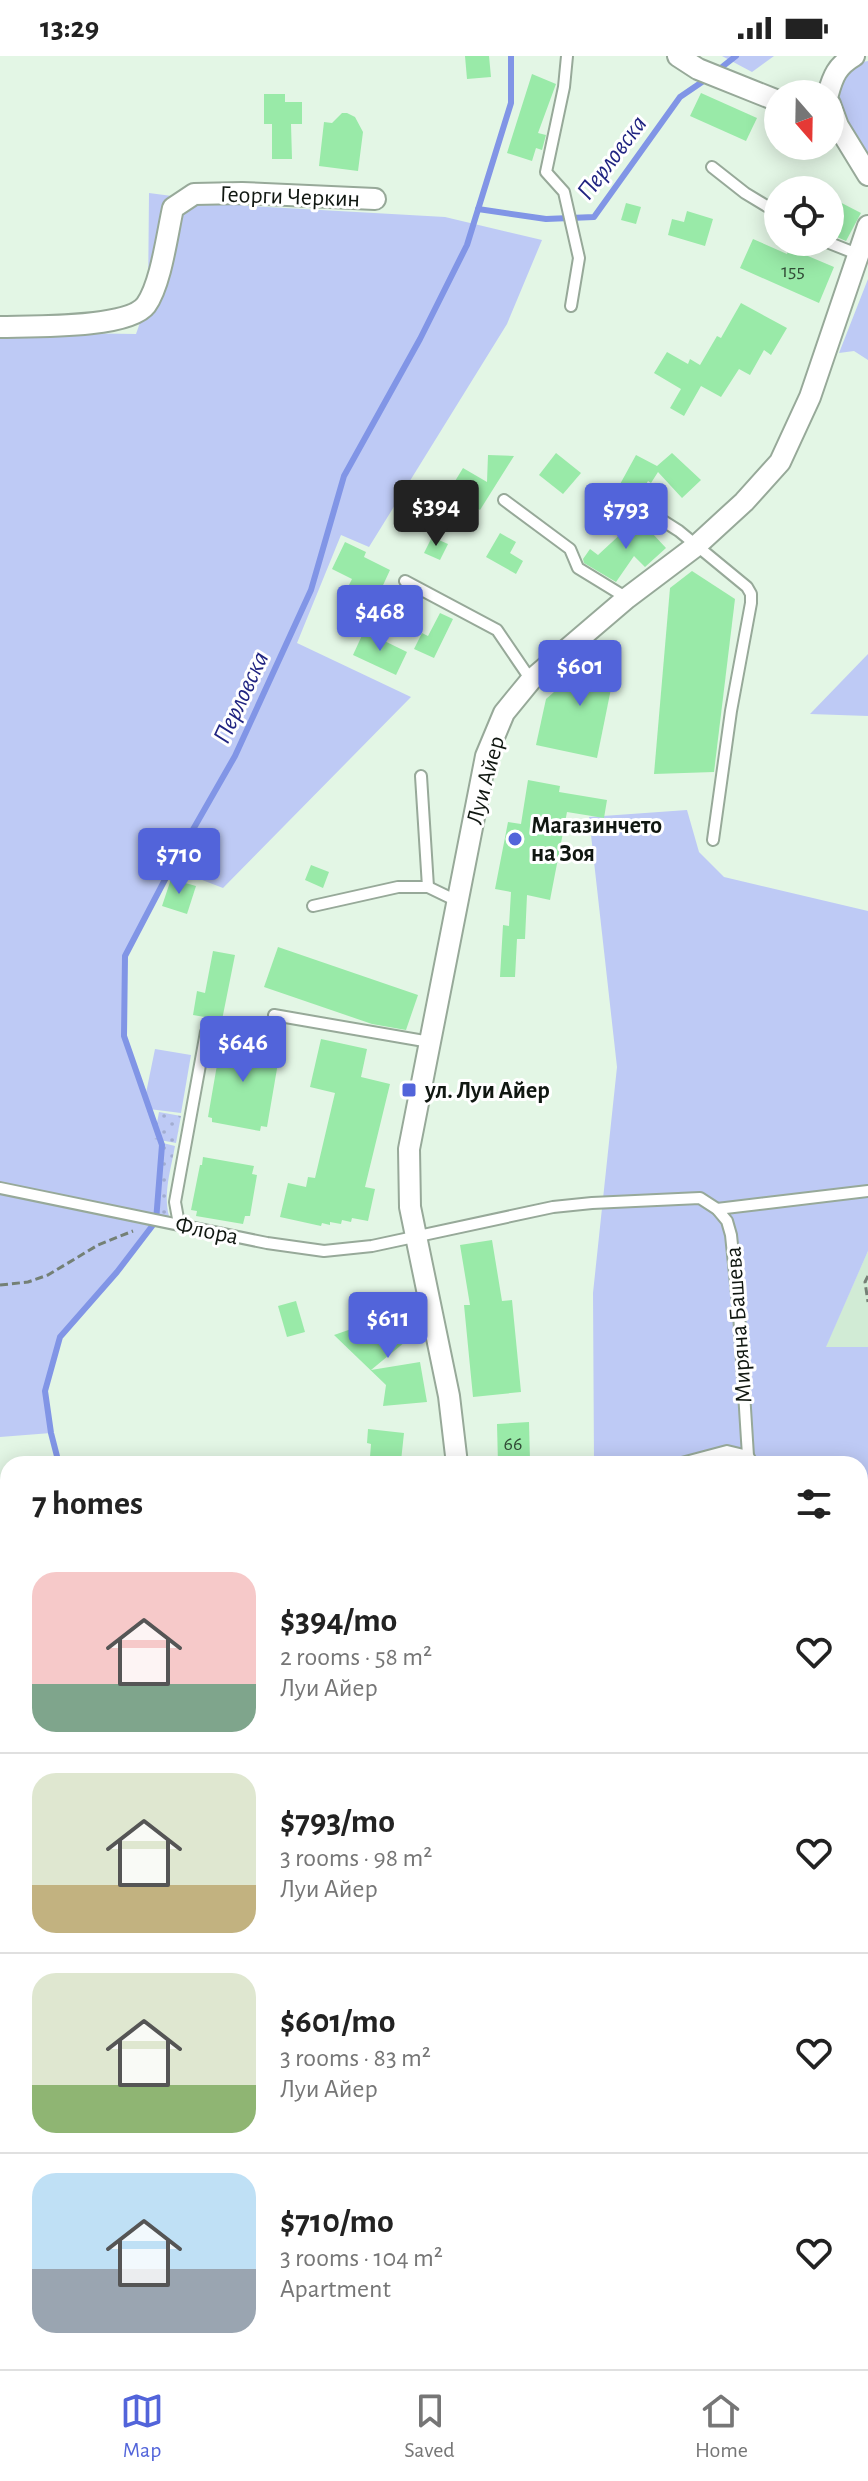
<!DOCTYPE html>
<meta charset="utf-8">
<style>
:root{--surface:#fff;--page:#f2f2f2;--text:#222;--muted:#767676;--line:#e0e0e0;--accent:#5264da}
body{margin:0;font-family:"Alegreya Sans",sans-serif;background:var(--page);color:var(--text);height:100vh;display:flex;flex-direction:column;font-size:30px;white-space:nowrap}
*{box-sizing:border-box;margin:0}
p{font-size:26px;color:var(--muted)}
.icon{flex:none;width:44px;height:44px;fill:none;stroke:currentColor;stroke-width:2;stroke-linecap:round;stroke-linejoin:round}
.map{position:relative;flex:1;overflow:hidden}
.side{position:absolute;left:0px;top:1400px;width:868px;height:914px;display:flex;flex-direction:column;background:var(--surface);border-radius:24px 24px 0 0;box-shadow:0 4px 20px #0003}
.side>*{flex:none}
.needle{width:52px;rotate:160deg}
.buttons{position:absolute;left:764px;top:24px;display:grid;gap:16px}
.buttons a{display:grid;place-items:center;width:80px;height:80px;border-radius:50%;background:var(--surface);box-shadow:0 4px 20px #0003;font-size:40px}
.price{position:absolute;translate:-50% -68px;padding:0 18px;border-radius:8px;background:var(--accent);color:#fff;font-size:26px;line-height:52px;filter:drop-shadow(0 2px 4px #0008)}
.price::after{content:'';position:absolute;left:50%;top:48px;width:24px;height:18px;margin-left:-12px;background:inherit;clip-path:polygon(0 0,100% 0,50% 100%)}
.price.on{background:#222;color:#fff}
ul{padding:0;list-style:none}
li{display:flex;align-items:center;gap:24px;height:200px;padding:0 32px}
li+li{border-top:2px solid var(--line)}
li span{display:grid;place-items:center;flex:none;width:224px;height:160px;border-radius:24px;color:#555}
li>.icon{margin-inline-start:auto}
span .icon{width:96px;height:96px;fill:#fffc;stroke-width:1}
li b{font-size:34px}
h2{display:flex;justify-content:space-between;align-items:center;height:96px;padding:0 32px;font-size:34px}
.status{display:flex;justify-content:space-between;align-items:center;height:56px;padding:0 40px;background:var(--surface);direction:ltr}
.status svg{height:22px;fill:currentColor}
.tab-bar{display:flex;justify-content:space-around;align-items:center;height:112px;border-top:2px solid var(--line);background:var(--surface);font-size:22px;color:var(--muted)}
.tab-bar a{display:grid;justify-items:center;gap:4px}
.tab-bar .on{color:var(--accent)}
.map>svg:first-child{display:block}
.built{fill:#d1ebd5}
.grass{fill:#becaf5}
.park{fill:url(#park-dots)}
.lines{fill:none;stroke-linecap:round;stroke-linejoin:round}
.stream{stroke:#8195e6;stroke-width:6}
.building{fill:#99eaa8}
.service-casing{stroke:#97a999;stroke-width:14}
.minor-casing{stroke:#97a999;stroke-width:24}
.primary-casing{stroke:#348d4d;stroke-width:36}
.path{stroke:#748075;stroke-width:3;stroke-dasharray:8 4;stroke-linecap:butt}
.service{stroke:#fff;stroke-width:10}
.minor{stroke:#fff;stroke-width:20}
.primary{stroke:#91e1a7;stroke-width:32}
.poi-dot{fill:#5264da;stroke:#fff;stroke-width:3}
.labels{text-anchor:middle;stroke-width:6;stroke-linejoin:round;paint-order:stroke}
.number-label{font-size:20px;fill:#324c37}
.street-label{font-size:24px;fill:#101711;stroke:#fff}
.poi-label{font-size:24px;font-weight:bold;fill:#101711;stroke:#fff;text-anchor:start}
.water-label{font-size:26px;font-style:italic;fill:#202481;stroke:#fff}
</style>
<div class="status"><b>13:29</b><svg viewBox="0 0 49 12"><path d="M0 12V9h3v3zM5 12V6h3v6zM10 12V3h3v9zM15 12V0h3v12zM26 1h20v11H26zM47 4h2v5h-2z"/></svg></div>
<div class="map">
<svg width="868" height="2313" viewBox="0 0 868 2313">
<defs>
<pattern id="park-dots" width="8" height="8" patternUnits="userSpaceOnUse" patternTransform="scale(2)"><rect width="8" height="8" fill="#becaf5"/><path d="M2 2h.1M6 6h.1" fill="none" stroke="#a2add1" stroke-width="1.8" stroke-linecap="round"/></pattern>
</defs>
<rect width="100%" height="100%" fill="#e3f6e5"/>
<polygon class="built" points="868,1195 868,1291 825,1292"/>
<g class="grass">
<polygon points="722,0 774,0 752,16"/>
<path d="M 868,5 L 868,104 C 853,77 812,15 868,5 Z"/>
<polygon points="149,137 248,150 445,161 542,184 507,268 369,491 341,479 297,587 411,641 223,832 171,812 125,900 124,980 145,1042 155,993 191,999 181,1057 149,1053 162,1089 156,1165 117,1216 60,1281 45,1335 51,1377 0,1381 0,276 136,278 148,244"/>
<polygon points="868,223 868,304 854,295 839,297"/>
<polygon points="868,598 868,660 810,658"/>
<polygon points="687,754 699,796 724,821 868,855 868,1195 826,1291 868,1291 868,1740 860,1739 860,1408 594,1408 593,1237 617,1011 589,761"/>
<polygon points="25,2306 94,2306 117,2313 47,2313"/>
</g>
<g class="park">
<polygon points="159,1056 181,1060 176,1087 154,1083"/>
<path d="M 163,1087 L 175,1090 C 171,1113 163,1137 169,1160 L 157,1163 Z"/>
</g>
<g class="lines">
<g class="stream">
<polyline points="722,11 736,0"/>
<polyline points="478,153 546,163 594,161 680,41 702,26"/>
<polyline points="59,1408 51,1377 45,1335 60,1281 117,1216 156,1165 162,1089 124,980 125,900 171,812 235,700 311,534 344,420 420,283 467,189 511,47 511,0"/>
<polyline points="860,1715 868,1717"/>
<polyline points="0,1829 5,1821 8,1764"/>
<polyline points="0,1869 8,1868"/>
</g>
</g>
<g class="building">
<polygon points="465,0 489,0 491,21 467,23"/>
<polygon points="532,18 556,28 538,77 546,79 542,94 536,92 532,105 507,97"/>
<polygon points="701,37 757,62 746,85 690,60"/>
<polygon points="264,38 285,38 285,46 302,46 302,68 291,68 292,103 272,103 272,68 264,68"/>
<polygon points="342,57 347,57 355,61 363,76 358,115 319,110 324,66 332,67"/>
<polygon points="830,141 861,157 846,185 830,178"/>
<polygon points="626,147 641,151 636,168 621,164"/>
<polygon points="687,155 713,163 705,190 668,179 672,163 684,166"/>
<polygon points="753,183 787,198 789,192 834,211 819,247 740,212"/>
<polygon points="741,247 787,272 771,299 764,294 750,319 739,313 721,341 701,330 684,360 670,352 681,333 654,317 667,296 688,308 690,303 700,309 717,280 721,282"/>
<polygon points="556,397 581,417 563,438 539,419"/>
<polygon points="672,397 701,424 682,442 658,416 651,427 648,425 633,451 613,441 636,399 657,410"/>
<polygon points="488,399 514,400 480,454 449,435 463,412 487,426"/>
<polygon points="638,462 666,492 645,511 634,500 616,526 584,507 583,503 590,493 598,499"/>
<polygon points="500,477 516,486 510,497 523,505 516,518 486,501"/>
<polygon points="432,481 448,488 440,504 424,497"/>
<polygon points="345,486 366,496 364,501 390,514 379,538 386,541 373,568 338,551 352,523 332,513"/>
<polygon points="692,515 735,543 714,716 654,718 670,532"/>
<polygon points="440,557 453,563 434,602 414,593 422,577 428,580"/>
<polygon points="364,575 407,596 396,619 353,599"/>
<polygon points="609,588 618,598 597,702 536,689 546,643"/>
<polygon points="528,724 560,730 559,736 607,744 604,762 567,756 550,844 527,839 525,883 517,883 515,921 500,921 503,869 509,870 511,836 495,833 508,766 521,768"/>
<polygon points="311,809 329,816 323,832 305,824"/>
<polygon points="171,823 196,830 187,858 162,850"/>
<polygon points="278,891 418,939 406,974 372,968 264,931"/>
<polygon points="213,895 235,899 222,964 193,959 197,935 205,937"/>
<polygon points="222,980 265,988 264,994 275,997 275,1000 279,1001 267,1071 261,1070 260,1075 212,1066 212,1062 208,1061"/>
<polygon points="321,983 367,993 361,1021 390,1028 365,1131 375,1133 368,1165 352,1162 351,1166 342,1164 341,1168 330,1166 330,1169 322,1167 321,1170 280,1161 288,1127 306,1131 308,1121 315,1122 335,1037 310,1031"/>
<polygon points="203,1101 254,1110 252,1118 257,1119 250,1160 245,1160 243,1168 196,1160 197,1155 191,1154 200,1109 202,1109"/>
<polygon points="492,1184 502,1245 512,1244 521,1336 473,1341 464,1249 470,1249 460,1189"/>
<polygon points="296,1245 305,1276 287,1281 278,1250"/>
<polygon points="406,1260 411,1281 371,1314 420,1306 427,1346 383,1350 386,1329 334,1279 360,1270 378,1271"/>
<polygon points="529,1366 530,1405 498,1408 497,1368"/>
<polygon points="368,1373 404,1377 401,1405 370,1401 371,1388 367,1387"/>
</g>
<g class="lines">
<g class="service-casing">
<g id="service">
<polyline points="567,0 564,31 546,116 564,136 579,202 571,250"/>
<polyline points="712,111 745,137 778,157"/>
<polyline points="827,186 857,198"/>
<polyline points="504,444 570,493 578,512 627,542"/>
<polyline points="646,454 679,475 747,531 751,538 751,547 731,655 713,784"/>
<polyline points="405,525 497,574 531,624"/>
<polyline points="421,720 428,831"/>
<polyline points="313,850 398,831 428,831 457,845"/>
<polyline points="274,959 430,986"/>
<polyline points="0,1132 267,1187 324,1195 372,1190 553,1151 592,1147 700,1142 717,1153 727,1165 731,1179 739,1257 748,1400 753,1408"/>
<polyline points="717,1153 868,1135"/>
<polyline points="179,1168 175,1146 206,976"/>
<polyline points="678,1408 727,1395 748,1400"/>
<polyline points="0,1893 8,1892"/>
</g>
</g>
<g class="minor-casing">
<g id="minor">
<polyline points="678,0 698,13 778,45"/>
<path d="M 828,38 C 833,20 837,10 854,0"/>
<polyline points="830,48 838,70 868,119"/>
<path d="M 0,271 C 30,270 128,273 146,249 C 161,228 167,179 173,152 L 194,138 L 242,137 L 375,143"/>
<polyline points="457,1408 449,1340 410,1151 409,1093 486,700 504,657 531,624 627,542 696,490 744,446 780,406 810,341 868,170"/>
<polyline points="0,1508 8,1507"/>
<polyline points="0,2012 8,2027"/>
<polyline points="748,2306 756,2313"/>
<polyline points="332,2313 332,2306"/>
</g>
</g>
<g class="primary-casing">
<g id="primary">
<polyline points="0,2265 8,2267"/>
<polyline points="130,2306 152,2313"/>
<polyline points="0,2310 9,2313"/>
</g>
</g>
<g class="path">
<polyline points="868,1220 865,1226 868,1246"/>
<polyline points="0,1229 28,1226 48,1219 98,1189 133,1175"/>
<polyline points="860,2012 868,2010"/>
<polyline points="866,2023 868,2023"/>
<polyline points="219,2306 244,2313"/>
</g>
<use href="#service" class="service"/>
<use href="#minor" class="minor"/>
<use href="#primary" class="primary"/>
</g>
<g class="poi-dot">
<circle cx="515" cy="783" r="8"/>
<rect x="401" y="1026" width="16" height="16" rx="4"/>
</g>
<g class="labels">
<g class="number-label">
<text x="793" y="221">155</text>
<text x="513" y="1394">66</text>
</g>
<g class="street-label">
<text transform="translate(290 140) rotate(2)" y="8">Георги Черкин</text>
<text transform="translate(485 724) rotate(-75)" y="8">Луи Айер</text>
<text transform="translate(207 1174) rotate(12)" y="8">Флора</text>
<text transform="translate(738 1269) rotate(-94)" y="8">Миряна Башева</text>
</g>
<g class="poi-label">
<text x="531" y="777">Магазинчето<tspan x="531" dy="28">на Зоя</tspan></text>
<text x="425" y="1042">ул. Луи Айер</text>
</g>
<g class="water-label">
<text transform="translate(611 101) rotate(-53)" y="9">Перловска</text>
<text transform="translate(240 641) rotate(-65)" y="9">Перловска</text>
</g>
</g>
</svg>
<div class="buttons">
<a><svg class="needle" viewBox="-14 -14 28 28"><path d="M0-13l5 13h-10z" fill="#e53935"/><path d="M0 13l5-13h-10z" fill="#767676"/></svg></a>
<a><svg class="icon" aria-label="locate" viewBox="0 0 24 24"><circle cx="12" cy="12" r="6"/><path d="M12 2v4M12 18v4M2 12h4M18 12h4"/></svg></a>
</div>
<b class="price on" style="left:436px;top:492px">$394</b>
<b class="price" style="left:626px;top:495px">$793</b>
<b class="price" style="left:380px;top:597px">$468</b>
<b class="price" style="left:580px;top:652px">$601</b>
<b class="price" style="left:179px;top:840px">$710</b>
<b class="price" style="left:243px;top:1028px">$646</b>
<b class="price" style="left:388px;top:1304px">$611</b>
<section class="side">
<h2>7 homes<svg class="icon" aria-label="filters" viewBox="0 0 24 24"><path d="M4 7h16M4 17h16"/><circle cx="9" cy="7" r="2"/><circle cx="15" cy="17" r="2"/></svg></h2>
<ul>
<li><span style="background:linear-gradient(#f6c9c9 70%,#7fa58c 0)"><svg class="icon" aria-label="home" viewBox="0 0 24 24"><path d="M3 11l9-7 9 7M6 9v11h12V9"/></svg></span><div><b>$394/mo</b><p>2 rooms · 58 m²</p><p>Луи Айер</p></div><svg class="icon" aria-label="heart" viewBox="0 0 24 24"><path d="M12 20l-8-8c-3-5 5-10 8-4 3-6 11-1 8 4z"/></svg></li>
<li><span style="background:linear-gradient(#dfe7d0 70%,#c2b280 0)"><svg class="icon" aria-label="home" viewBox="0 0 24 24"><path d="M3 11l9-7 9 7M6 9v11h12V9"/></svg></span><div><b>$793/mo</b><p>3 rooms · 98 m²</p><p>Луи Айер</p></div><svg class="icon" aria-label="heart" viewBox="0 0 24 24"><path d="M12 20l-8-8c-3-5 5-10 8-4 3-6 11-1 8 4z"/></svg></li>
<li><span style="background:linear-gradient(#dfe7d0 70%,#8fb573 0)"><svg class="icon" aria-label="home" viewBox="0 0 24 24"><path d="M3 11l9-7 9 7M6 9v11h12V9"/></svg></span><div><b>$601/mo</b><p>3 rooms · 83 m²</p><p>Луи Айер</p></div><svg class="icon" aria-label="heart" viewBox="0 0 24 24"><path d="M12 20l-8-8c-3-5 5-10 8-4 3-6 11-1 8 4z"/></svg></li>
<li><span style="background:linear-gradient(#bfe0f5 60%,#9aa5b1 0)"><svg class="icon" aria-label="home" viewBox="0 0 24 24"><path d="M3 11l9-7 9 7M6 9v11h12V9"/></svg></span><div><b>$710/mo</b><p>3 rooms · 104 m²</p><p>Apartment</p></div><svg class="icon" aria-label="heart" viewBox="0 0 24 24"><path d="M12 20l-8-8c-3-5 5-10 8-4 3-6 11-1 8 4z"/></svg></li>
</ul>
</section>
</div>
<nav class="tab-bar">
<a class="on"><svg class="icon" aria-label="map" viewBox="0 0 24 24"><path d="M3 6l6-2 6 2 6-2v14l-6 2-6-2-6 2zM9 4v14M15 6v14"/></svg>Map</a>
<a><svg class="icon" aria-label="saved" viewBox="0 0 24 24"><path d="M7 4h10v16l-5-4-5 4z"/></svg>Saved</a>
<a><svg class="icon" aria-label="home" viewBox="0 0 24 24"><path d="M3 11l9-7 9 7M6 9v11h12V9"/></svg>Home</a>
</nav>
